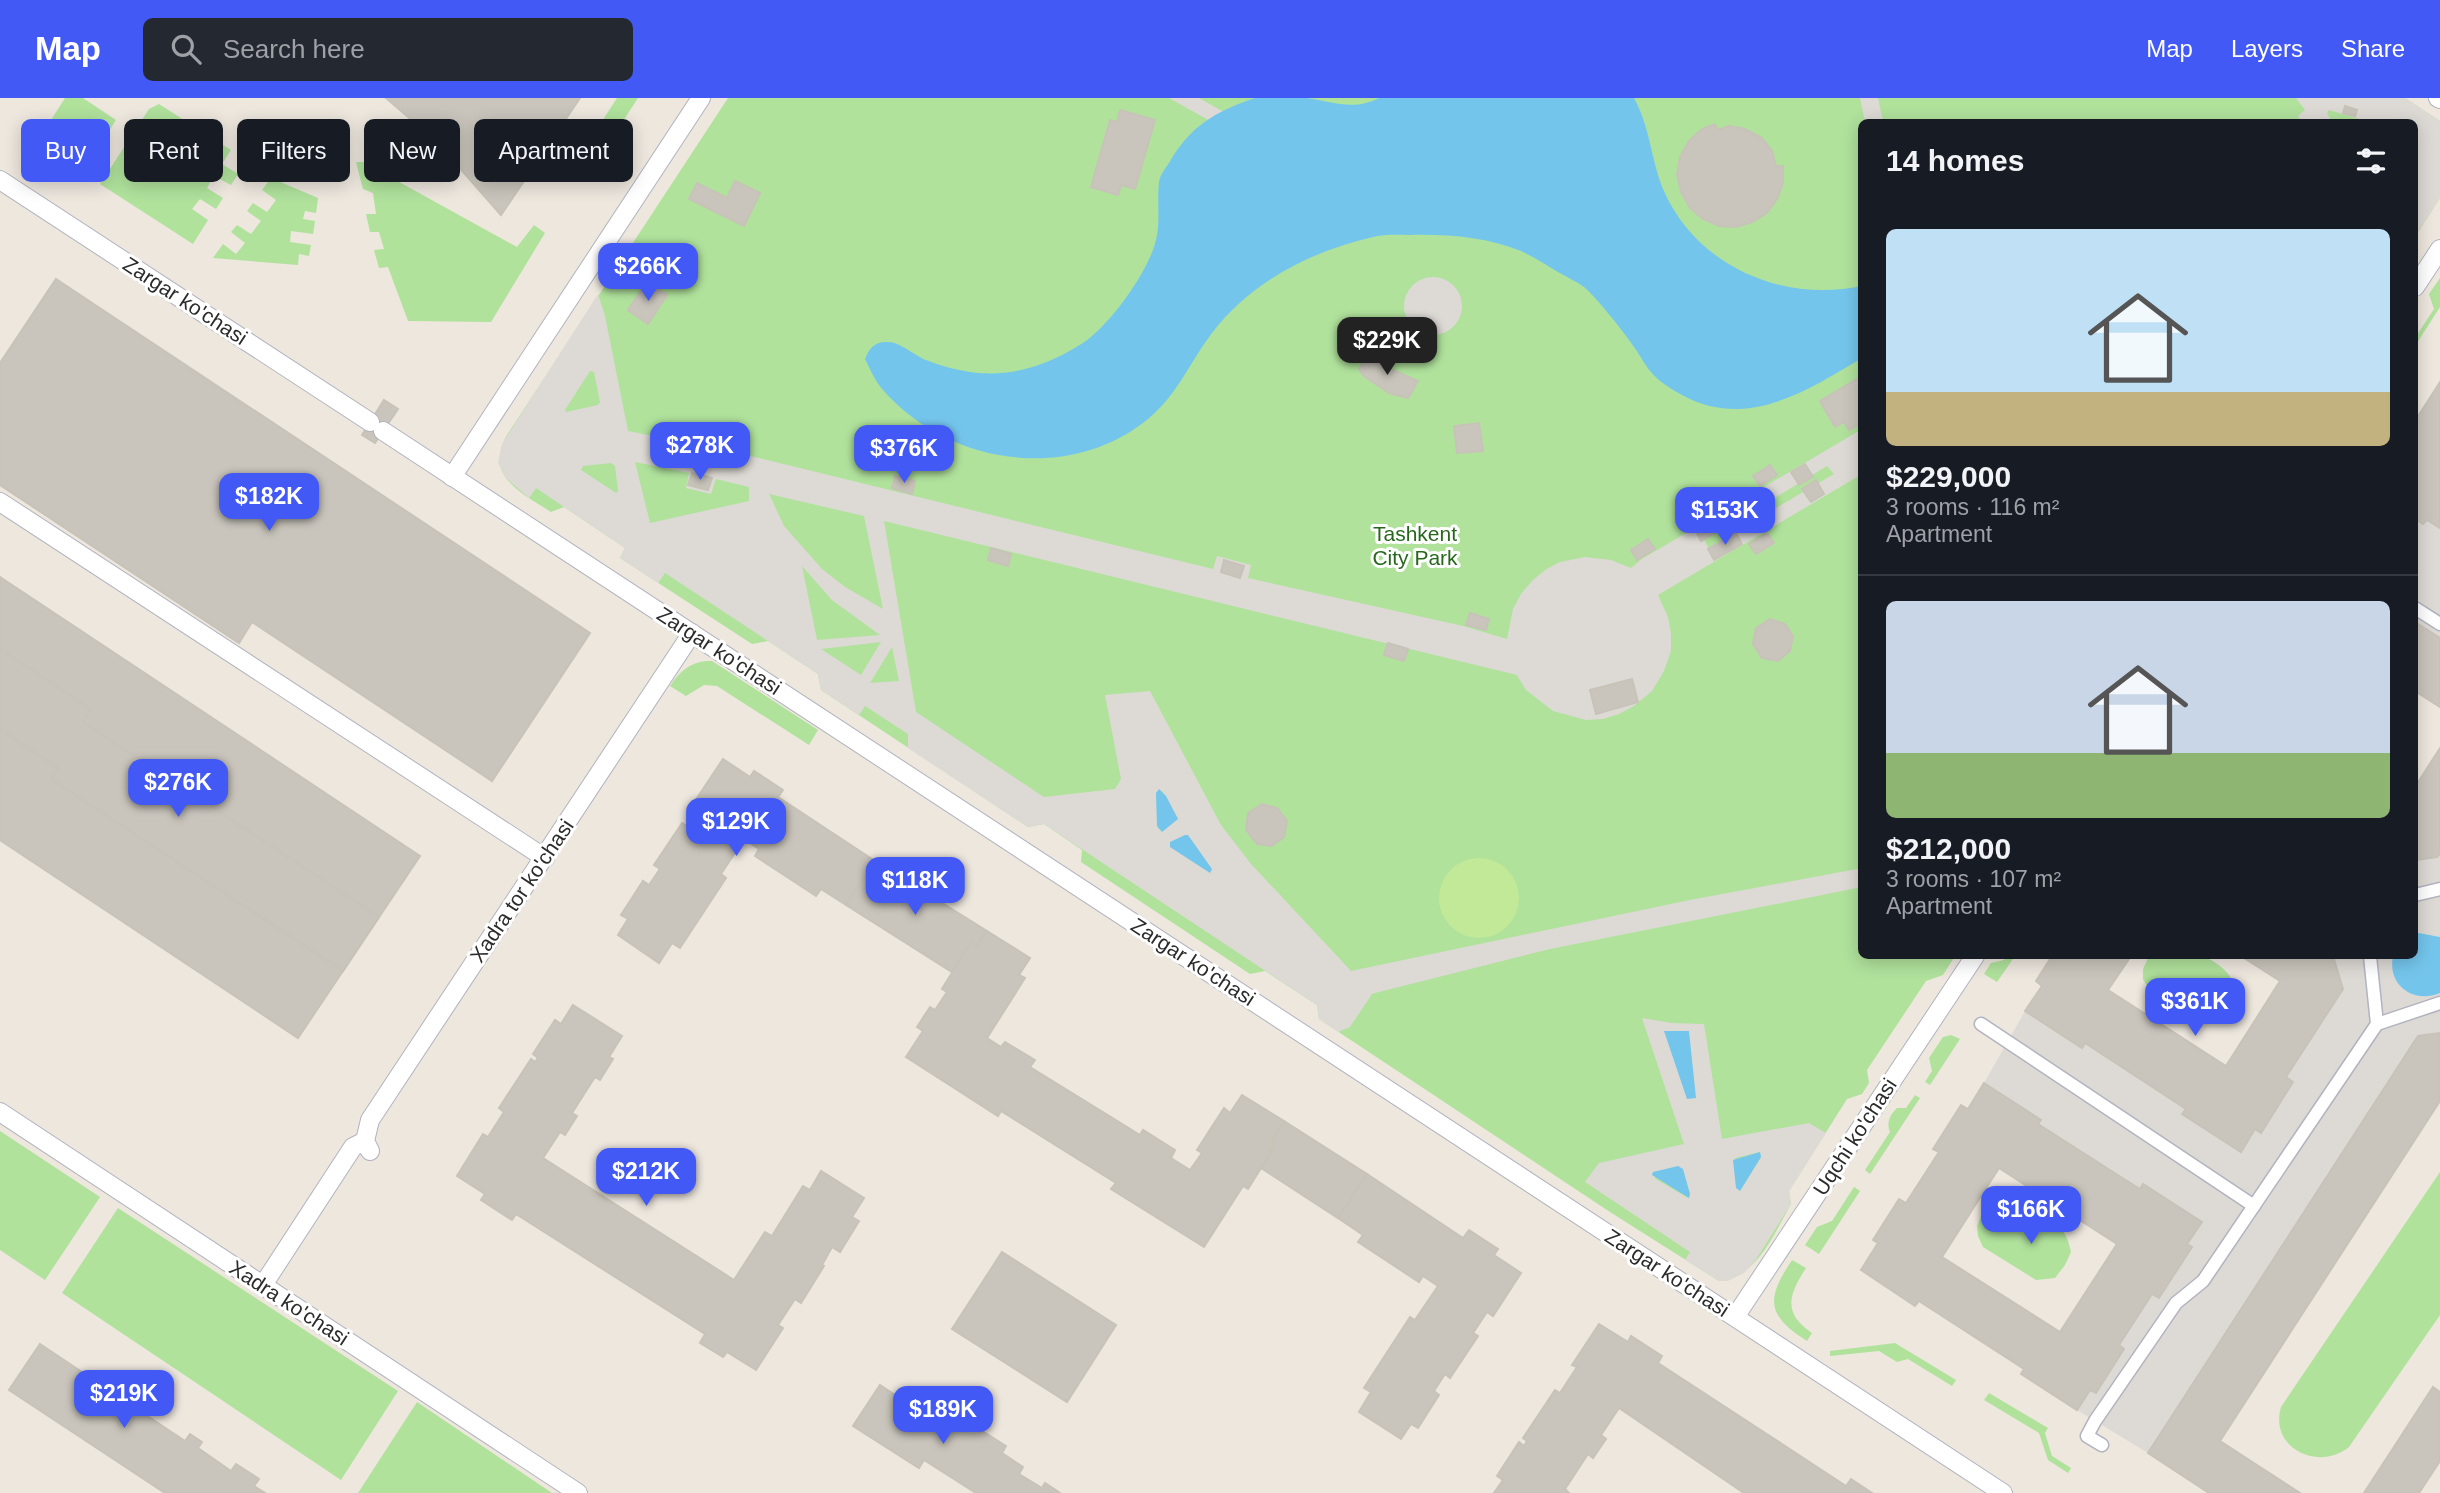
<!DOCTYPE html>
<meta charset="utf-8">
<style>
:root{--surface:#171b24;--page:#242831;--text:#f1f3f6;--muted:#9ea1a6;--line:#363941;--accent:#4259f6}
body{margin:0;font-family:Helvetica,sans-serif;background:var(--page);color:var(--text);height:100vh;display:flex;flex-direction:column;font-size:26px;white-space:nowrap}
*{box-sizing:border-box;margin:0}
p{font-size:23px;color:var(--muted)}
.icon{flex:none;width:38px;height:38px;fill:none;stroke:currentColor;stroke-width:2;stroke-linecap:round;stroke-linejoin:round}
.map{position:relative;flex:1;overflow:hidden}
.sheet{position:absolute;left:1858px;top:21px;width:560px;height:840px;display:flex;flex-direction:column;background:var(--surface);border-radius:10px;box-shadow:0 4px 18px #0003}
.sheet>*{flex:none}
.banner{position:absolute;left:21px;top:21px;width:665px;height:63px;display:flex;gap:14px}
.price{position:absolute;translate:-50% -60px;padding:0 16px;border-radius:14px;background:var(--accent);color:#fff;font-size:23px;line-height:46px;filter:drop-shadow(0 2px 4px #0008)}
.price::after{content:'';position:absolute;left:50%;top:42px;width:21px;height:16px;margin-left:-10px;background:inherit;clip-path:polygon(0 0,100% 0,50% 100%)}
.price.active{background:#222;color:#fff}
ul{padding:0;list-style:none}
li{display:grid;align-content:center;gap:14px;height:371px;padding:0 28px}
li+li{border-top:2px solid var(--line)}
li span{display:grid;place-items:center;height:217px;border-radius:10px;color:#555}
li>.icon{margin-inline-start:auto}
span .icon{width:126px;height:126px;fill:#fffc;stroke-width:1}
li b{font-size:30px}
h2{display:flex;justify-content:space-between;align-items:center;height:84px;padding:0 28px;font-size:30px}
.tag{padding:0 24px;border-radius:10px;background:var(--surface);box-shadow:0 4px 18px #0003;font-size:24px;line-height:63px}
.tag.active{background:var(--accent);color:#fff}
header{display:flex;align-items:center;gap:42px;box-sizing:border-box;height:98px;padding:0 35px;background:var(--accent);color:#fff}
header strong{font-size:33px}
nav{display:flex;gap:38px;margin-inline-start:auto;font-size:24px}
.search{width:490px;height:63px;background:var(--page);display:flex;align-items:center;gap:18px;box-sizing:border-box;padding:0 24px;border-radius:10px;color:var(--muted);font-size:26px}
.map>svg:first-child{display:block}
.green{fill:#b0e29c}
.pitch{fill:#c2e998}
.plaza{fill:#dddad5;fill-rule:evenodd}
.water{fill:#74c5ec}
.building{fill:#c9c5bc;stroke:#c8c3b8;stroke-width:2;fill-rule:evenodd}
.lines{fill:none;stroke-linecap:round;stroke-linejoin:round}
.pedestrian-casing{stroke:#b1b3bf;stroke-width:15}
.minor-casing{stroke:#b1b3bf;stroke-width:20}
.pedestrian{stroke:#fff;stroke-width:12}
.minor{stroke:#fff;stroke-width:18}
.labels{text-anchor:middle;stroke-width:6;stroke-linejoin:round;paint-order:stroke}
.street-label{font-size:21px;fill:#2b2b2b;stroke:#fff}
.park-label{font-size:21px;fill:#27681c;stroke:#fff}
</style>
<header>
<strong>Map</strong>
<div class="search"><svg class="icon" aria-label="search" viewBox="0 0 24 24"><circle cx="10" cy="10" r="6"/><path d="M15 15l6 6"/></svg>Search here</div>
<nav><a>Map</a><a>Layers</a><a>Share</a></nav>
</header>
<div class="map">
<svg width="2440" height="1395" viewBox="0 0 2440 1395">
<rect width="100%" height="100%" fill="#ede7de"/>
<g class="green">
<polygon points="65,0 83,0 116,22 92,59 86,62 46,36 46,30"/>
<polygon points="617,0 638,0 593,69 579,59"/>
<path d="M 728,0 L 2405,0 L 2440,23 L 2440,100 L 2415,139 L 2415,24 L 1862,24 L 1862,858 L 1955,858 L 1943,877 L 1926,883 L 1867,972 L 1869,985 L 1862,996 L 1847,1001 L 1789,1093 L 1791,1106 C 1775,1134 1756,1181 1719,1183 L 1610,1114 L 1319,921 L 1317,907 L 1265,873 L 1250,876 L 1081,764 L 1082,752 L 1044,726 L 1028,729 L 821,592 L 818,576 L 768,543 L 752,546 L 620,460 L 625,450 L 564,409 L 551,414 C 520,394 484,378 507,337 Z"/>
<polygon points="159,6 231,52 222,66 238,76 231,87 214,78 207,90 223,100 216,111 200,101 192,111 208,122 193,146 100,86 149,11"/>
<polygon points="356,64 363,64 517,149 534,127 545,135 491,224 408,223 388,169 379,170 374,152 384,151 379,134 370,134 366,116 376,116 373,95 363,91"/>
<polygon points="271,80 318,100 316,115 305,113 303,121 315,123 313,136 291,133 290,144 311,147 309,158 299,156 298,167 213,160 223,146 236,156 245,145 231,134 237,127 251,136 261,123 247,113 253,105 267,114 276,102 262,92"/>
<polygon points="2440,180 2440,209 2415,248 2415,240 2434,211 2429,196"/>
<path d="M 712,563 L 818,632 L 809,647 L 717,588 L 704,587 L 686,598 L 670,588 C 680,573 692,562 712,563 Z"/>
<polygon points="2007,858 2015,858 1997,884 1984,876 1991,865 2004,862"/>
<path d="M 2149,858 C 2163,858 2192,854 2204,859 C 2219,864 2240,882 2235,899 C 2232,909 2226,915 2220,923 L 2201,925 L 2149,892 L 2143,881 L 2143,871 Z"/>
<polygon points="1951,937 1960,941 1930,987 1925,984 1932,973 1929,960 1943,939"/>
<path d="M 1915,997 L 1920,1000 L 1870,1076 L 1865,1072 L 1890,1034 C 1886,1024 1890,1017 1897,1010 L 1906,1010 Z"/>
<polygon points="0,1033 100,1099 45,1182 0,1152"/>
<path d="M 2440,1074 L 2440,1217 L 2349,1349 C 2318,1374 2269,1350 2281,1309 Z"/>
<polygon points="1854,1089 1860,1093 1819,1156 1805,1147 1817,1129 1832,1123"/>
<path d="M 2004,1099 C 2020,1103 2048,1117 2059,1128 C 2066,1135 2069,1145 2071,1154 L 2065,1167 L 2055,1180 L 2036,1182 L 1983,1149 L 1978,1138 L 1977,1128 L 1982,1116 L 1990,1106 Z"/>
<polygon points="118,1110 398,1293 341,1382 62,1195"/>
<path d="M 1792,1162 L 1806,1170 C 1789,1196 1782,1215 1812,1235 L 1807,1243 C 1766,1217 1766,1201 1792,1162 Z"/>
<polygon points="1895,1245 1956,1282 1952,1288 1908,1261 1897,1264 1879,1253 1830,1258 1830,1253"/>
<polygon points="1989,1295 2048,1330 2045,1335 2052,1358 2071,1370 2068,1375 2048,1362 2039,1335 1984,1302"/>
<polygon points="417,1304 552,1395 358,1395"/>
</g>
<circle class="pitch" cx="1479" cy="800" r="40"/>
<g class="plaza">
<polygon points="1169,0 1199,0 1243,25 1237,38"/>
<polygon points="1860,0 1878,0 1883,24 1865,24"/>
<polygon points="2296,0 2405,0 2440,23 2440,100 2415,139 2415,24 2370,24 2329,12 2327,15 2332,24 2302,24 2298,18 2305,12"/>
<circle cx="1433" cy="208" r="29"/>
<path d="M 598,196 L 605,218 L 628,333 L 738,355 L 1213,471 L 1217,458 L 1251,467 L 1248,480 L 1463,528 L 1507,541 L 1513,511 L 1521,496 L 1532,483 L 1545,472 L 1560,464 L 1585,459 L 1611,462 L 1631,470 L 1642,461 L 1862,331 L 1862,376 L 1658,497 L 1668,519 L 1671,536 L 1671,553 L 1664,573 L 1652,593 L 1634,608 L 1619,616 L 1603,621 L 1586,622 L 1553,613 L 1526,592 L 1517,577 L 884,423 L 916,614 L 1044,699 L 1115,691 L 1121,681 L 1105,597 L 1150,593 L 1221,727 L 1251,766 L 1351,873 L 1690,802 L 1862,770 L 1862,789 L 1550,851 L 1375,895 L 1372,896 L 1350,929 L 1338,934 L 1319,921 L 1317,907 L 1044,726 L 1028,729 L 908,650 L 908,636 L 865,608 L 859,617 L 821,592 L 818,576 L 665,475 L 658,485 L 620,460 L 625,450 L 536,390 L 529,400 L 506,380 L 498,365 L 502,346 ZM 590,273 L 594,274 L 600,304 L 598,307 L 566,314 L 565,312 ZM 635,364 L 689,375 L 686,390 L 711,396 L 716,381 L 749,389 L 749,403 L 650,425 ZM 611,365 L 615,368 L 618,393 L 616,395 L 581,372 L 583,368 ZM 1827,368 L 1834,376 L 1769,414 L 1760,409 ZM 769,396 L 864,418 L 883,511 L 845,489 L 822,471 L 784,428 ZM 1749,414 L 1755,425 L 1709,451 L 1703,440 ZM 802,468 L 832,502 L 880,537 L 817,542 ZM 881,544 L 861,577 L 821,551 ZM 892,549 L 899,583 L 870,585 ZM 1162,693 L 1178,721 L 1158,731 L 1156,695 Z"/>
<polygon points="2415,421 2423,426 2427,422 2440,430 2440,540 2415,524"/>
<polygon points="2440,756 2440,839 2419,835 2415,836 2415,762 2437,759"/>
<polygon points="2333,858 2393,858 2392,861 2438,896 2440,895 2440,935 2418,939 2148,1355 2077,1312 2090,1292 2096,1294 2124,1251 2119,1247 2152,1196 2160,1200 2192,1150 2187,1146 2201,1124 2143,1086 2140,1091 2124,1081 2038,1026 2040,1021 1984,985 2025,913 2081,949 2085,945 2186,1011 2183,1016 2241,1054 2255,1031 2261,1034 2293,984 2286,979 2343,891"/>
<path d="M 1642,920 L 1672,925 L 1704,926 L 1722,1041 L 1809,1025 L 1826,1035 L 1789,1093 L 1791,1106 L 1755,1163 L 1744,1175 L 1728,1183 L 1719,1183 L 1685,1162 L 1690,1154 L 1585,1084 L 1599,1065 L 1684,1046 ZM 1760,1054 L 1761,1059 L 1740,1093 L 1735,1060 ZM 1681,1070 L 1690,1096 L 1688,1100 L 1654,1080 Z"/>
</g>
<g class="water">
<path d="M 1255,0 C 1272,0 1290,0 1307,0 C 1333,4 1354,13 1379,0 L 1634,0 C 1650,29 1651,61 1663,91 C 1696,168 1782,205 1862,188 L 1862,260 C 1808,292 1748,332 1684,298 C 1673,292 1659,284 1651,274 C 1644,266 1640,257 1634,249 C 1624,234 1596,199 1584,189 C 1576,183 1566,179 1558,174 C 1546,167 1534,159 1521,153 C 1486,139 1447,136 1409,137 C 1398,137 1385,136 1373,139 C 1311,153 1251,184 1212,235 C 1187,268 1178,298 1143,325 C 1063,385 947,365 883,292 C 875,283 870,271 865,261 C 869,250 875,243 888,244 C 900,244 915,258 926,262 C 985,285 1030,278 1083,245 C 1110,227 1152,170 1157,137 C 1160,120 1157,101 1159,84 C 1160,77 1165,71 1169,65 C 1190,28 1216,13 1255,0 Z"/>
<polygon points="1159,691 1166,698 1178,721 1162,734 1157,728 1156,695"/>
<polygon points="1185,737 1188,737 1212,771 1210,775 1170,749 1170,744"/>
<path d="M 2419,835 L 2440,839 L 2440,895 C 2413,906 2387,887 2393,858 L 2415,858 L 2415,836 Z"/>
<polygon points="1664,933 1689,933 1696,1000 1687,1001"/>
<polygon points="1760,1054 1761,1059 1740,1093 1736,1090 1733,1062"/>
<polygon points="1678,1068 1683,1071 1690,1096 1689,1100 1652,1077 1653,1074"/>
</g>
<g class="building">
<polygon points="386,0 580,0 501,117 436,43"/>
<polygon points="2345,8 2357,12 2355,18 2343,15"/>
<polygon points="1120,12 1155,22 1135,91 1121,87 1118,97 1091,89 1110,22 1117,24"/>
<polygon points="1715,26 1717,32 1729,28 1745,31 1762,40 1772,53 1776,68 1783,68 1783,85 1777,101 1767,115 1752,124 1736,129 1719,128 1703,121 1690,110 1681,94 1677,77 1680,59 1689,43 1702,31"/>
<polygon points="735,83 760,95 744,128 689,101 697,85 727,100"/>
<polygon points="56,181 590,535 492,683 252,524 239,545 0,387 0,265"/>
<polygon points="647,184 667,197 648,226 628,212"/>
<polygon points="1369,254 1388,270 1418,283 1408,300 1389,295 1364,278 1359,271"/>
<polygon points="1862,278 1862,325 1849,332 1844,324 1835,329 1820,303"/>
<polygon points="2440,284 2440,430 2427,422 2423,426 2415,421 2415,323"/>
<polygon points="384,302 398,311 375,345 362,337"/>
<polygon points="1479,325 1483,353 1457,355 1454,328"/>
<polygon points="1805,366 1813,379 1799,387 1791,374"/>
<polygon points="1770,367 1777,377 1760,388 1753,378"/>
<polygon points="692,375 712,380 708,392 688,387"/>
<polygon points="895,378 915,383 912,396 892,390"/>
<polygon points="1816,382 1824,396 1811,404 1802,391"/>
<polygon points="1723,415 1730,426 1701,443 1695,431"/>
<polygon points="1736,435 1742,446 1714,462 1708,451"/>
<polygon points="1767,435 1774,445 1756,456 1749,446"/>
<polygon points="1648,441 1655,451 1637,462 1631,452"/>
<polygon points="991,450 1011,456 1008,468 988,462"/>
<polygon points="1224,462 1244,468 1240,480 1221,474"/>
<polygon points="0,479 420,758 298,940 0,742"/>
<polygon points="1470,515 1489,521 1486,532 1466,527"/>
<polygon points="1770,521 1785,526 1793,538 1790,553 1778,563 1762,560 1753,546 1756,530"/>
<polygon points="2415,524 2440,540 2440,609 2415,593"/>
<polygon points="1388,545 1408,551 1404,563 1384,557"/>
<polygon points="0,551 91,611 83,624 379,819 343,873 51,681 58,670 0,631"/>
<polygon points="1632,581 1638,604 1596,616 1590,592"/>
<polygon points="2440,650 2440,756 2437,759 2415,762 2415,689"/>
<polygon points="723,661 750,679 754,673 783,692 778,699 875,763 846,807 821,791 816,798 755,758 759,751 744,741 721,776 726,780 680,850 672,845 659,865 618,837 628,821 621,817 643,783 649,787 660,771 654,767 682,725 687,728 701,707 695,703"/>
<polygon points="1262,706 1277,710 1287,723 1284,739 1272,748 1257,746 1246,732 1248,715"/>
<polygon points="875,763 987,833 977,848 971,844 952,874 846,807"/>
<polygon points="987,833 1030,860 1019,877 1025,880 987,940 1001,949 1005,944 1035,962 1030,969 1140,1037 1143,1032 1175,1052 1171,1060 1190,1072 1202,1055 1197,1052 1224,1010 1230,1015 1242,997 1284,1023 1272,1043 1276,1046 1248,1091 1243,1088 1204,1149 1111,1091 1116,1085 1001,1013 998,1018 906,959 923,933 917,929 930,909 935,912 947,894 942,891 971,844 977,848"/>
<polygon points="2052,858 2131,858 2108,892 2226,968 2280,883 2241,858 2333,858 2343,891 2286,979 2293,984 2261,1035 2255,1031 2241,1054 2182,1016 2186,1011 2085,945 2082,950 2025,913 2042,888 2036,883"/>
<polygon points="573,907 622,938 609,959 613,961 600,982 595,979 572,1015 577,1018 565,1037 560,1034 543,1060 734,1182 765,1134 772,1138 803,1088 810,1092 821,1073 864,1100 852,1119 859,1123 840,1154 832,1149 822,1167 824,1168 801,1205 795,1201 778,1227 783,1230 756,1272 727,1254 723,1259 700,1245 705,1236 516,1116 512,1122 481,1102 485,1096 457,1078 483,1036 488,1039 504,1014 499,1010 531,961 535,964 538,960 533,956 555,922 561,926"/>
<polygon points="2440,935 2440,1003 2220,1343 2300,1395 2209,1395 2148,1355 2418,938"/>
<path d="M 1984,985 L 2041,1022 L 2038,1026 L 2124,1081 L 2140,1091 L 2143,1086 L 2202,1124 L 2187,1146 L 2192,1149 L 2159,1200 L 2152,1196 L 2119,1247 L 2124,1251 L 2096,1295 L 2090,1292 L 2077,1312 L 2021,1276 L 2024,1271 L 1919,1203 L 1915,1208 L 1861,1172 L 1878,1145 L 1873,1142 L 1899,1101 L 1906,1105 L 1939,1054 L 1933,1051 L 1961,1007 L 1968,1011 ZM 1999,1070 L 2117,1146 L 2060,1234 L 1942,1159 Z"/>
<polygon points="1284,1023 1367,1076 1338,1120 1261,1070 1276,1046 1272,1043"/>
<polygon points="1367,1076 1463,1140 1469,1132 1498,1151 1494,1157 1521,1175 1493,1218 1487,1214 1473,1235 1478,1238 1450,1280 1445,1276 1434,1293 1439,1297 1418,1330 1411,1326 1401,1341 1359,1314 1371,1294 1364,1290 1410,1219 1415,1222 1438,1188 1423,1178 1419,1184 1358,1144 1363,1137 1338,1120"/>
<polygon points="1002,1154 1116,1227 1067,1304 952,1231"/>
<polygon points="1599,1226 1628,1244 1631,1238 1662,1258 1658,1265 1846,1388 1851,1381 1872,1395 1744,1395 1619,1310 1601,1337 1606,1341 1593,1360 1588,1356 1565,1391 1569,1395 1494,1395 1503,1382 1497,1378 1519,1344 1524,1348 1527,1343 1523,1340 1555,1292 1560,1295 1577,1269 1572,1267"/>
<polygon points="40,1246 97,1284 102,1277 121,1290 116,1297 185,1343 190,1336 202,1344 198,1350 231,1373 236,1366 259,1381 254,1388 265,1395 165,1395 9,1292"/>
<polygon points="880,1287 900,1300 903,1295 931,1314 928,1319 945,1330 950,1322 971,1336 976,1329 1006,1348 1002,1355 1023,1369 1019,1376 1042,1390 1045,1385 1060,1395 976,1395 924,1362 919,1370 853,1328"/>
<polygon points="2433,1289 2440,1294 2440,1363 2419,1395 2364,1395"/>
</g>
<g class="lines">
<g class="pedestrian-casing">
<g id="pedestrian">
<polyline points="2415,510 2440,526"/>
<polyline points="2415,797 2440,791"/>
<polyline points="2370,858 2377,926"/>
<polyline points="1981,926 2254,1108"/>
<polyline points="2102,1347 2087,1338 2095,1323 2176,1205 2203,1183 2377,926 2440,905"/>
</g>
</g>
<g class="minor-casing">
<g id="minor">
<polyline points="2438,0 2440,1"/>
<polyline points="0,82 370,324"/>
<polyline points="2415,189 2440,151"/>
<polyline points="383,333 2003,1395"/>
<polyline points="452,379 701,0"/>
<polyline points="0,404 545,760"/>
<polyline points="0,1014 578,1395"/>
<polyline points="370,1053 365,1043 370,1022 692,535"/>
<polyline points="263,1187 353,1049 365,1043"/>
<polyline points="1735,1219 1975,858"/>
</g>
</g>
<use href="#pedestrian" class="pedestrian"/>
<use href="#minor" class="minor"/>
</g>
<g class="labels">
<g class="street-label">
<text transform="translate(185 203) rotate(33)" y="7">Zargar ko'chasi</text>
<text transform="translate(719 553) rotate(33)" y="7">Zargar ko'chasi</text>
<text transform="translate(522 793) rotate(-56)" y="7">Xadra tor ko'chasi</text>
<text transform="translate(1193 864) rotate(33)" y="7">Zargar ko'chasi</text>
<text transform="translate(1855 1039) rotate(-57)" y="7">Uqchi ko'chasi</text>
<text transform="translate(1667 1175) rotate(33)" y="7">Zargar ko'chasi</text>
<text transform="translate(289 1205) rotate(33)" y="7">Xadra ko'chasi</text>
</g>
<g class="park-label">
<text x="1415" y="443">Tashkent<tspan x="1415" dy="24">City Park</tspan></text>
</g>
</g>
</svg>
<b class="price" style="left:648px;top:205px">$266K</b>
<b class="price active" style="left:1387px;top:279px">$229K</b>
<b class="price" style="left:700px;top:384px">$278K</b>
<b class="price" style="left:904px;top:387px">$376K</b>
<b class="price" style="left:269px;top:435px">$182K</b>
<b class="price" style="left:1725px;top:449px">$153K</b>
<b class="price" style="left:178px;top:721px">$276K</b>
<b class="price" style="left:736px;top:760px">$129K</b>
<b class="price" style="left:915px;top:819px">$118K</b>
<b class="price" style="left:2195px;top:940px">$361K</b>
<b class="price" style="left:646px;top:1110px">$212K</b>
<b class="price" style="left:2031px;top:1148px">$166K</b>
<b class="price" style="left:124px;top:1332px">$219K</b>
<b class="price" style="left:943px;top:1348px">$189K</b>
<div class="banner">
<a class="tag active">Buy</a>
<a class="tag">Rent</a>
<a class="tag">Filters</a>
<a class="tag">New</a>
<a class="tag">Apartment</a>
</div>
<section class="sheet">
<h2>14 homes<svg class="icon" aria-label="filters" viewBox="0 0 24 24"><path d="M4 7h16M4 17h16"/><circle cx="9" cy="7" r="2"/><circle cx="15" cy="17" r="2"/></svg></h2>
<ul>
<li><span style="background:linear-gradient(#bfe0f5 75%,#c2b280 0)"><svg class="icon" aria-label="home" viewBox="0 0 24 24"><path d="M3 11l9-7 9 7M6 9v11h12V9"/></svg></span><div><b>$229,000</b><p>3 rooms · 116 m²</p><p>Apartment</p></div></li>
<li><span style="background:linear-gradient(#c9d6e8 70%,#8fb573 0)"><svg class="icon" aria-label="home" viewBox="0 0 24 24"><path d="M3 11l9-7 9 7M6 9v11h12V9"/></svg></span><div><b>$212,000</b><p>3 rooms · 107 m²</p><p>Apartment</p></div></li>
</ul>
</section>
</div>
